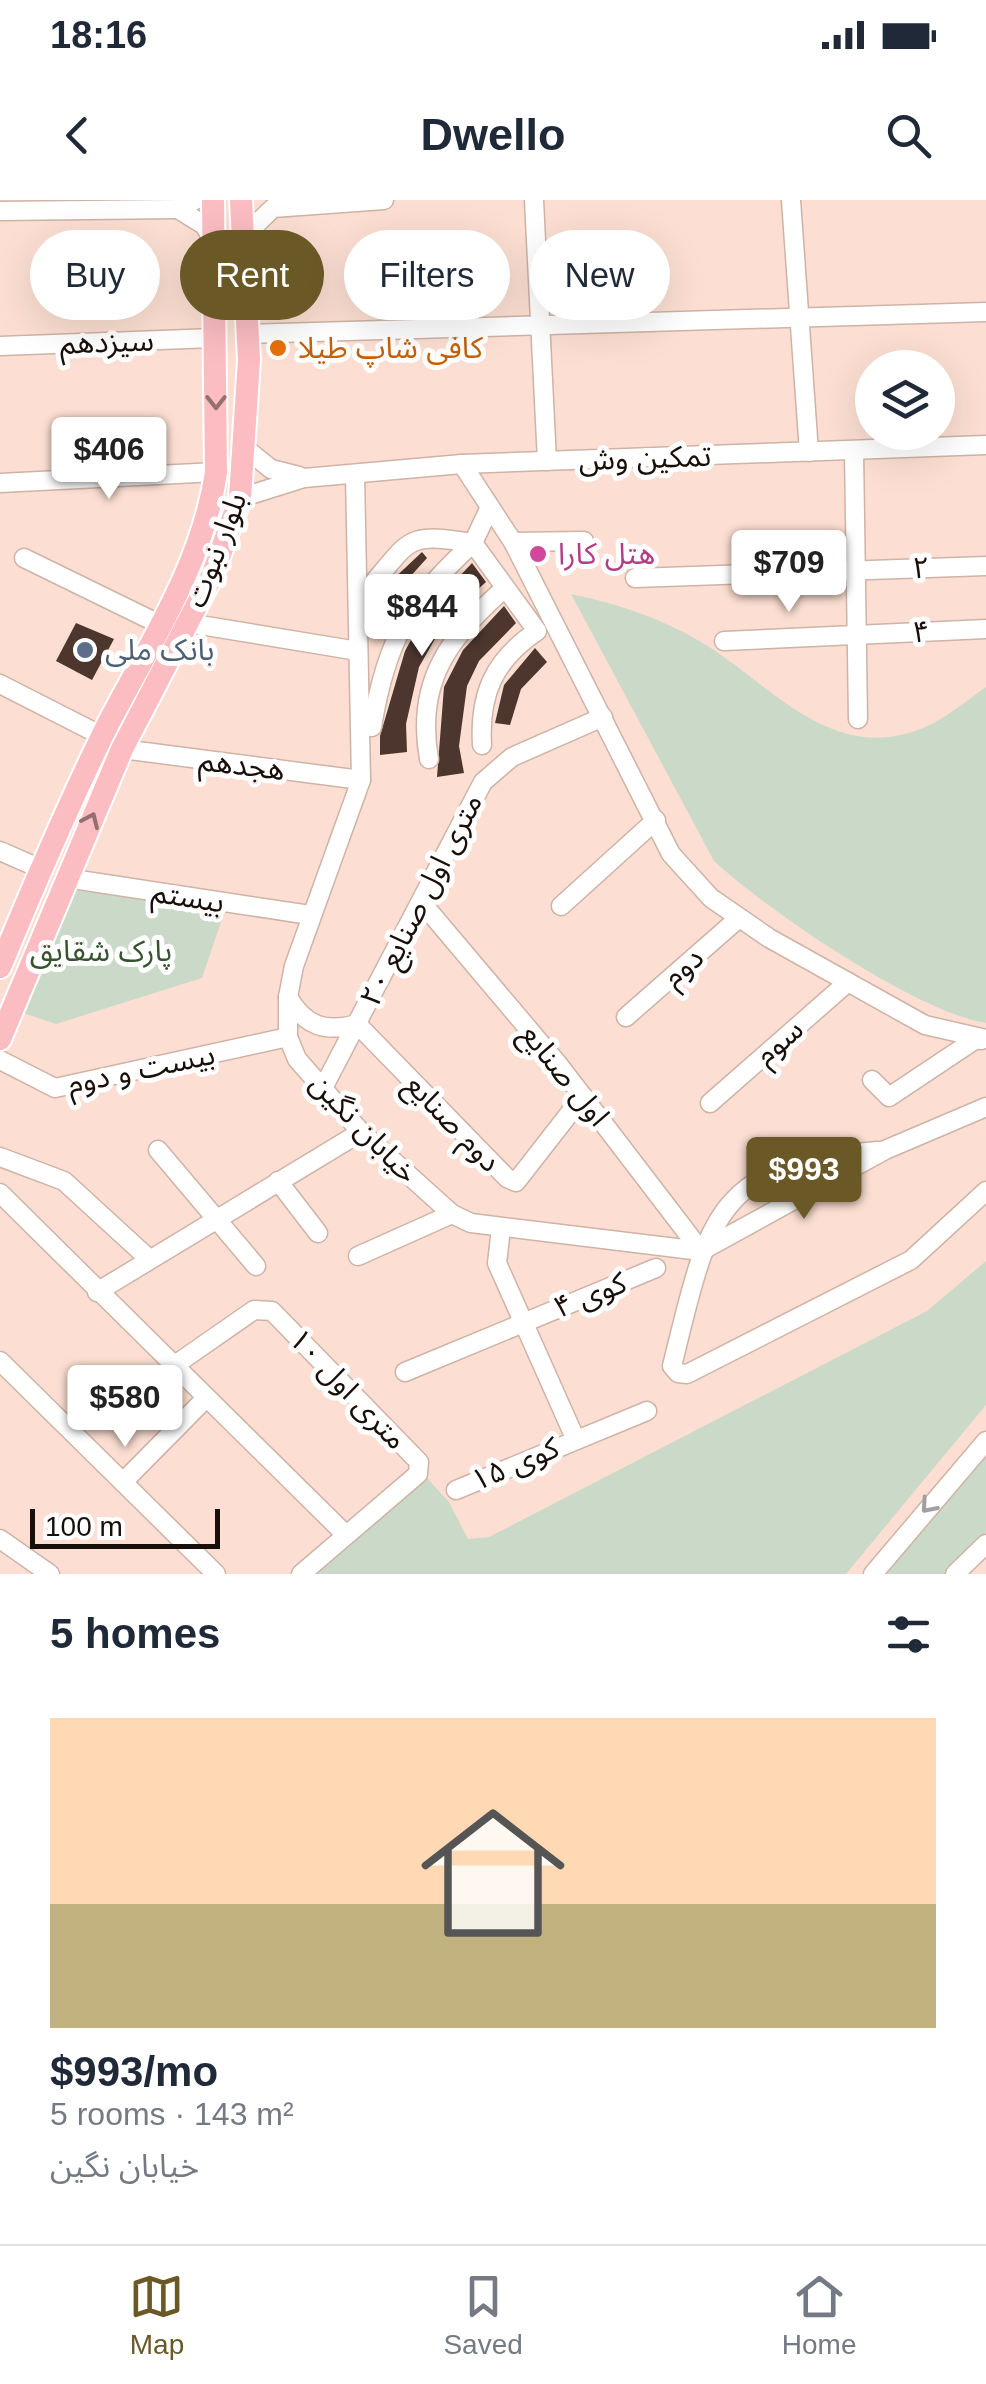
<!DOCTYPE html>
<meta charset="utf-8">
<style>
:root{--surface:#fff;--page:#f2f2f3;--text:#1f2937;--muted:#747a83;--line:#e0e1e3;--accent:#6a5927}
body{margin:0;font-family:Helvetica,"Noto Sans Arabic",sans-serif;background:var(--page);color:var(--text);height:100vh;display:flex;flex-direction:column;font-size:38px;white-space:nowrap}
*{box-sizing:border-box;margin:0}
p{font-size:32px;color:var(--muted)}
.icon{flex:none;width:55px;height:55px;fill:none;stroke:currentColor;stroke-width:2;stroke-linecap:round;stroke-linejoin:round}
.map{position:relative;height:1374px;overflow:hidden}
.drawer{display:flex;flex-direction:column;background:var(--surface);flex:1}
.drawer>*{flex:none}
.guide{position:absolute;left:30px;top:30px;width:928px;height:90px;display:flex;gap:20px}
.fabs{position:absolute;left:855px;top:150px;display:grid;gap:20px}
.fabs a{display:grid;place-items:center;width:100px;height:100px;border-radius:50%;background:var(--surface);box-shadow:0 10px 40px #0002;font-size:50px}
.scale{position:absolute;left:30px;bottom:25px;width:190px;box-sizing:border-box;padding-left:10px;border:5px solid #180f0a;border-top:0;font-size:28px;line-height:35px;white-space:nowrap;color:#180f0a;-webkit-text-stroke:8px #fff;paint-order:stroke}
.price{position:absolute;translate:-50% -85px;padding:0 22px;border-radius:10px;background:#fff;color:#222;font-size:32px;line-height:65px;filter:drop-shadow(0 2px 5px #0008)}
.price::after{content:'';position:absolute;left:50%;top:60px;width:30px;height:22px;margin-left:-15px;background:inherit;clip-path:polygon(0 0,100% 0,50% 100%)}
.price.active{background:var(--accent);color:#fff}
ul{padding:0;list-style:none}
li{display:grid;align-content:center;gap:20px;height:530px;padding:0 50px}
li+li{border-top:2px solid var(--line)}
li span{display:grid;place-items:center;height:310px;border-radius:0px;color:#555}
li>.icon{margin-inline-start:auto}
span .icon{width:180px;height:180px;fill:#fffc;stroke-width:1}
li b{font-size:42px}
h2{display:flex;justify-content:space-between;align-items:center;height:120px;padding:0 50px;font-size:42px}
.chip{padding:0 35px;border-radius:45px;background:var(--surface);box-shadow:0 10px 40px #0002;font-size:35px;line-height:90px}
.chip.active{background:var(--accent);color:#fff}
.status{display:flex;justify-content:space-between;align-items:center;height:70px;padding:0 50px;background:var(--surface);direction:ltr}
.status svg{height:28px;fill:currentColor}
header{display:flex;justify-content:space-between;align-items:center;height:130px;padding:0 50px;background:var(--surface);font-size:45px;font-weight:800}
.dock{display:flex;justify-content:space-around;align-items:center;height:140px;border-top:2px solid var(--line);background:var(--surface);font-size:28px;color:var(--muted)}
.dock a{display:grid;justify-items:center;gap:5px}
.dock .active{color:var(--accent)}
.map>svg:first-child{display:block}
.green{fill:#cbdac8}
.building{fill:#4d362e}
.lines{fill:none;stroke-linecap:round;stroke-linejoin:round}
.minor-casing{stroke:#ceb3a6;stroke-width:21}
.major-casing{stroke:#fff;stroke-width:26}
.minor{stroke:#fff;stroke-width:18}
.major{stroke:#fbbdc2;stroke-width:22}
.oneway{stroke:#956f6f}
.oneway2{stroke:#a39f9d}
.food-dot{fill:#e8710a;stroke:#fff;stroke-width:4}
.hotel-dot{fill:#d1479c;stroke:#fff;stroke-width:4}
.service-dot{fill:#5c6f8a;stroke:#fff;stroke-width:4}
.labels{text-anchor:middle;stroke-width:10;stroke-linejoin:round;paint-order:stroke}
.street-label{font-size:30px;fill:#180f0a;stroke:#fff}
.food-label{font-size:30px;fill:#c56008;stroke:#fff;text-anchor:start}
.hotel-label{font-size:30px;fill:#b23c85;stroke:#fff;text-anchor:start}
.service-label{font-size:30px;fill:#4e5e75;stroke:#fff;text-anchor:start}
.park-label{font-size:30px;fill:#35542e;stroke:#fff}
</style>
<div class="status"><b>18:16</b><svg viewBox="0 0 49 12"><path d="M0 12V9h3v3zM5 12V6h3v6zM10 12V3h3v9zM15 12V0h3v12zM26 1h20v11H26zM47 4h2v5h-2z"/></svg></div>
<header><svg class="icon" aria-label="back" viewBox="0 0 24 24"><path d="M15 5l-7 7 7 7"/></svg>Dwello<svg class="icon" aria-label="search" viewBox="0 0 24 24"><circle cx="10" cy="10" r="6"/><path d="M15 15l6 6"/></svg></header>
<div class="map">
<svg width="986" height="1374" viewBox="0 0 986 1374">
<rect width="100%" height="100%" fill="#fcdfd2"/>
<g class="green">
<path d="M 571,394 C 619,404 664,419 706,445 C 766,482 823,552 900,535 C 934,529 959,506 986,487 L 986,823 C 916,812 767,710 714,661 Z"/>
<polygon points="65,689 225,710 202,778 56,824 14,810"/>
<polygon points="986,1061 986,1205 846,1374 311,1374 427,1278 449,1302 468,1339 489,1337 927,1111"/>
<polygon points="986,1252 986,1334 947,1374 884,1374"/>
</g>
<g class="building">
<polygon points="422,352 427,358 400,388 378,422 370,419 370,401"/>
<polygon points="472,363 486,382 448,416 419,467 406,524 407,552 380,555 380,536 405,451 427,411"/>
<polygon points="504,406 516,423 479,461 467,486 459,546 464,573 437,577 444,487 463,450"/>
<polygon points="76,423 114,439 92,480 56,461"/>
<polygon points="535,448 547,462 521,489 510,525 495,523 504,485"/>
</g>
<g class="lines">
<g class="minor-casing">
<g id="minor">
<polyline points="195,0 178,9 204,25 212,38"/>
<polyline points="534,0 547,261"/>
<polyline points="791,0 809,252"/>
<polyline points="0,11 178,9"/>
<polyline points="242,38 273,8 384,0"/>
<polyline points="248,134 986,112"/>
<polyline points="0,146 214,138"/>
<polyline points="246,249 271,269 299,276"/>
<polyline points="854,251 858,519"/>
<polyline points="462,264 513,342 671,654 711,698 769,738 925,825 986,839"/>
<polyline points="355,274 361,580 294,766 288,797 288,837 297,859 361,932 452,1014 471,1023 701,1051 885,950 986,907"/>
<polyline points="0,283 216,272"/>
<polyline points="240,298 304,278 462,264 986,245"/>
<polyline points="513,342 584,341"/>
<polyline points="24,358 159,424"/>
<polyline points="635,378 986,366"/>
<path d="M 368,389 C 412,339 404,332 473,343 L 490,307"/>
<polyline points="188,423 358,451"/>
<polyline points="724,441 986,429"/>
<polyline points="0,484 102,536"/>
<path d="M 372,527 C 386,440 409,402 473,343 L 537,431 C 494,460 479,494 482,545"/>
<polyline points="122,549 361,580"/>
<path d="M 429,559 C 415,481 450,436 505,388"/>
<polyline points="0,651 41,669"/>
<polyline points="66,678 310,715"/>
<polyline points="423,704 558,864 701,1051"/>
<polyline points="561,706 656,620"/>
<path d="M 288,797 C 305,826 325,833 357,824 L 507,978 L 516,982 L 583,896"/>
<polyline points="626,817 739,718"/>
<polyline points="0,860 55,888 288,837"/>
<polyline points="872,880 889,897 976,839 981,840"/>
<polyline points="323,888 483,582 512,557 603,517"/>
<polyline points="710,903 848,782"/>
<polyline points="158,950 256,1066"/>
<path d="M 878,951 C 712,963 708,1022 672,1166 L 678,1173 L 687,1174 L 911,1060 L 986,991"/>
<polyline points="0,957 64,981 148,1058"/>
<polyline points="278,981 318,1033"/>
<polyline points="0,993 345,1334"/>
<polyline points="501,1029 497,1063 575,1238"/>
<polyline points="358,1056 452,1014"/>
<polyline points="97,1092 361,932"/>
<polyline points="0,1161 216,1374"/>
<polyline points="172,1167 254,1110 272,1111 419,1262 418,1274 301,1374"/>
<polyline points="405,1172 656,1068"/>
<polyline points="123,1282 206,1198"/>
<polyline points="456,1290 647,1211"/>
<polyline points="0,1339 50,1374"/>
<polyline points="873,1374 986,1241"/>
<polyline points="955,1374 986,1344"/>
</g>
</g>
<g class="major-casing">
<g id="major">
<path d="M 0,767 C 33,687 67,608 105,530 C 147,448 203,365 216,272 L 213,0"/>
<polyline points="0,839 122,549 213,374 240,298 249,160 241,0"/>
</g>
</g>
<use href="#minor" class="minor"/>
<use href="#major" class="major"/>
</g>
<defs><path id="oneway-chevron" d="M-2-3.5L2.5 0L-2 3.5" fill="none" stroke-width="1.6" stroke-linecap="round" stroke-linejoin="round" transform="scale(2.5)"/></defs>
<g class="oneway">
<use href="#oneway-chevron" transform="translate(216 202) rotate(90)"/>
<use href="#oneway-chevron" transform="translate(91 620) rotate(-66)"/>
</g>
<use class="oneway2" href="#oneway-chevron" transform="translate(928 1306) rotate(131)"/>
<circle class="food-dot" cx="278" cy="148" r="10"/>
<circle class="hotel-dot" cx="538" cy="354" r="10"/>
<circle class="service-dot" cx="85" cy="450" r="10"/>
<g class="labels">
<g class="street-label">
<text transform="translate(107 142) rotate(-2)" y="10">سیزدهم</text>
<text transform="translate(645 258) rotate(-2)" y="10">تمکین وش</text>
<text transform="translate(216 350) rotate(-69)" y="10">بلوار نبوت</text>
<text transform="translate(921 368) rotate(-2)" y="10">۲</text>
<text transform="translate(921 432) rotate(-3)" y="10">۴</text>
<text transform="translate(242 565) rotate(7)" y="10">هجدهم</text>
<text transform="translate(188 697) rotate(9)" y="10">بیستم</text>
<text transform="translate(421 700) rotate(-63)" y="10">۲۰ متری اول صنایع</text>
<text transform="translate(683 767) rotate(-41)" y="10">دوم</text>
<text transform="translate(779 842) rotate(-41)" y="10">سوم</text>
<text transform="translate(141 869) rotate(-12)" y="10">بیست و دوم</text>
<text transform="translate(565 875) rotate(51)" y="10">اول صنایع</text>
<text transform="translate(453 923) rotate(46)" y="10">دوم صنایع</text>
<text transform="translate(364 928) rotate(46)" y="10">خیابان نگین</text>
<text transform="translate(590 1095) rotate(-22)" y="10">کوی ۴</text>
<text transform="translate(348 1189) rotate(46)" y="10">۱۰ متری اول</text>
<text transform="translate(515 1264) rotate(-23)" y="10">کوی ۱۵</text>
</g>
<g class="food-label">
<text x="298" y="158">کافی شاپ طیلا</text>
</g>
<g class="hotel-label">
<text x="558" y="364">هتل کارا</text>
</g>
<g class="service-label">
<text x="105" y="460">بانک ملی</text>
</g>
<g class="park-label">
<text x="101" y="761">پارک شقایق</text>
</g>
</g>
</svg>
<div class="fabs">
<a><svg class="icon" aria-label="layers" viewBox="0 0 24 24"><path d="M12 4l9 5-9 5-9-5zM3 14l9 5 9-5"/></svg></a>
</div>
<div class="scale">100 m</div>
<b class="price" style="left:109px;top:302px">$406</b>
<b class="price" style="left:789px;top:415px">$709</b>
<b class="price" style="left:422px;top:459px">$844</b>
<b class="price active" style="left:804px;top:1022px">$993</b>
<b class="price" style="left:125px;top:1250px">$580</b>
<div class="guide">
<a class="chip">Buy</a>
<a class="chip active">Rent</a>
<a class="chip">Filters</a>
<a class="chip">New</a>
</div>
</div>
<section class="drawer">
<h2>5 homes<svg class="icon" aria-label="filters" viewBox="0 0 24 24"><path d="M4 7h16M4 17h16"/><circle cx="9" cy="7" r="2"/><circle cx="15" cy="17" r="2"/></svg></h2>
<ul>
<li><span style="background:linear-gradient(#ffd9b3 60%,#c2b280 0)"><svg class="icon" aria-label="home" viewBox="0 0 24 24"><path d="M3 11l9-7 9 7M6 9v11h12V9"/></svg></span><div><b>$993/mo</b><p>5 rooms · 143 m²</p><p>خیابان نگین</p></div></li>
</ul>
</section>
<nav class="dock">
<a class="active"><svg class="icon" aria-label="map" viewBox="0 0 24 24"><path d="M3 6l6-2 6 2 6-2v14l-6 2-6-2-6 2zM9 4v14M15 6v14"/></svg>Map</a>
<a><svg class="icon" aria-label="saved" viewBox="0 0 24 24"><path d="M7 4h10v16l-5-4-5 4z"/></svg>Saved</a>
<a><svg class="icon" aria-label="home" viewBox="0 0 24 24"><path d="M3 11l9-7 9 7M6 9v11h12V9"/></svg>Home</a>
</nav>
